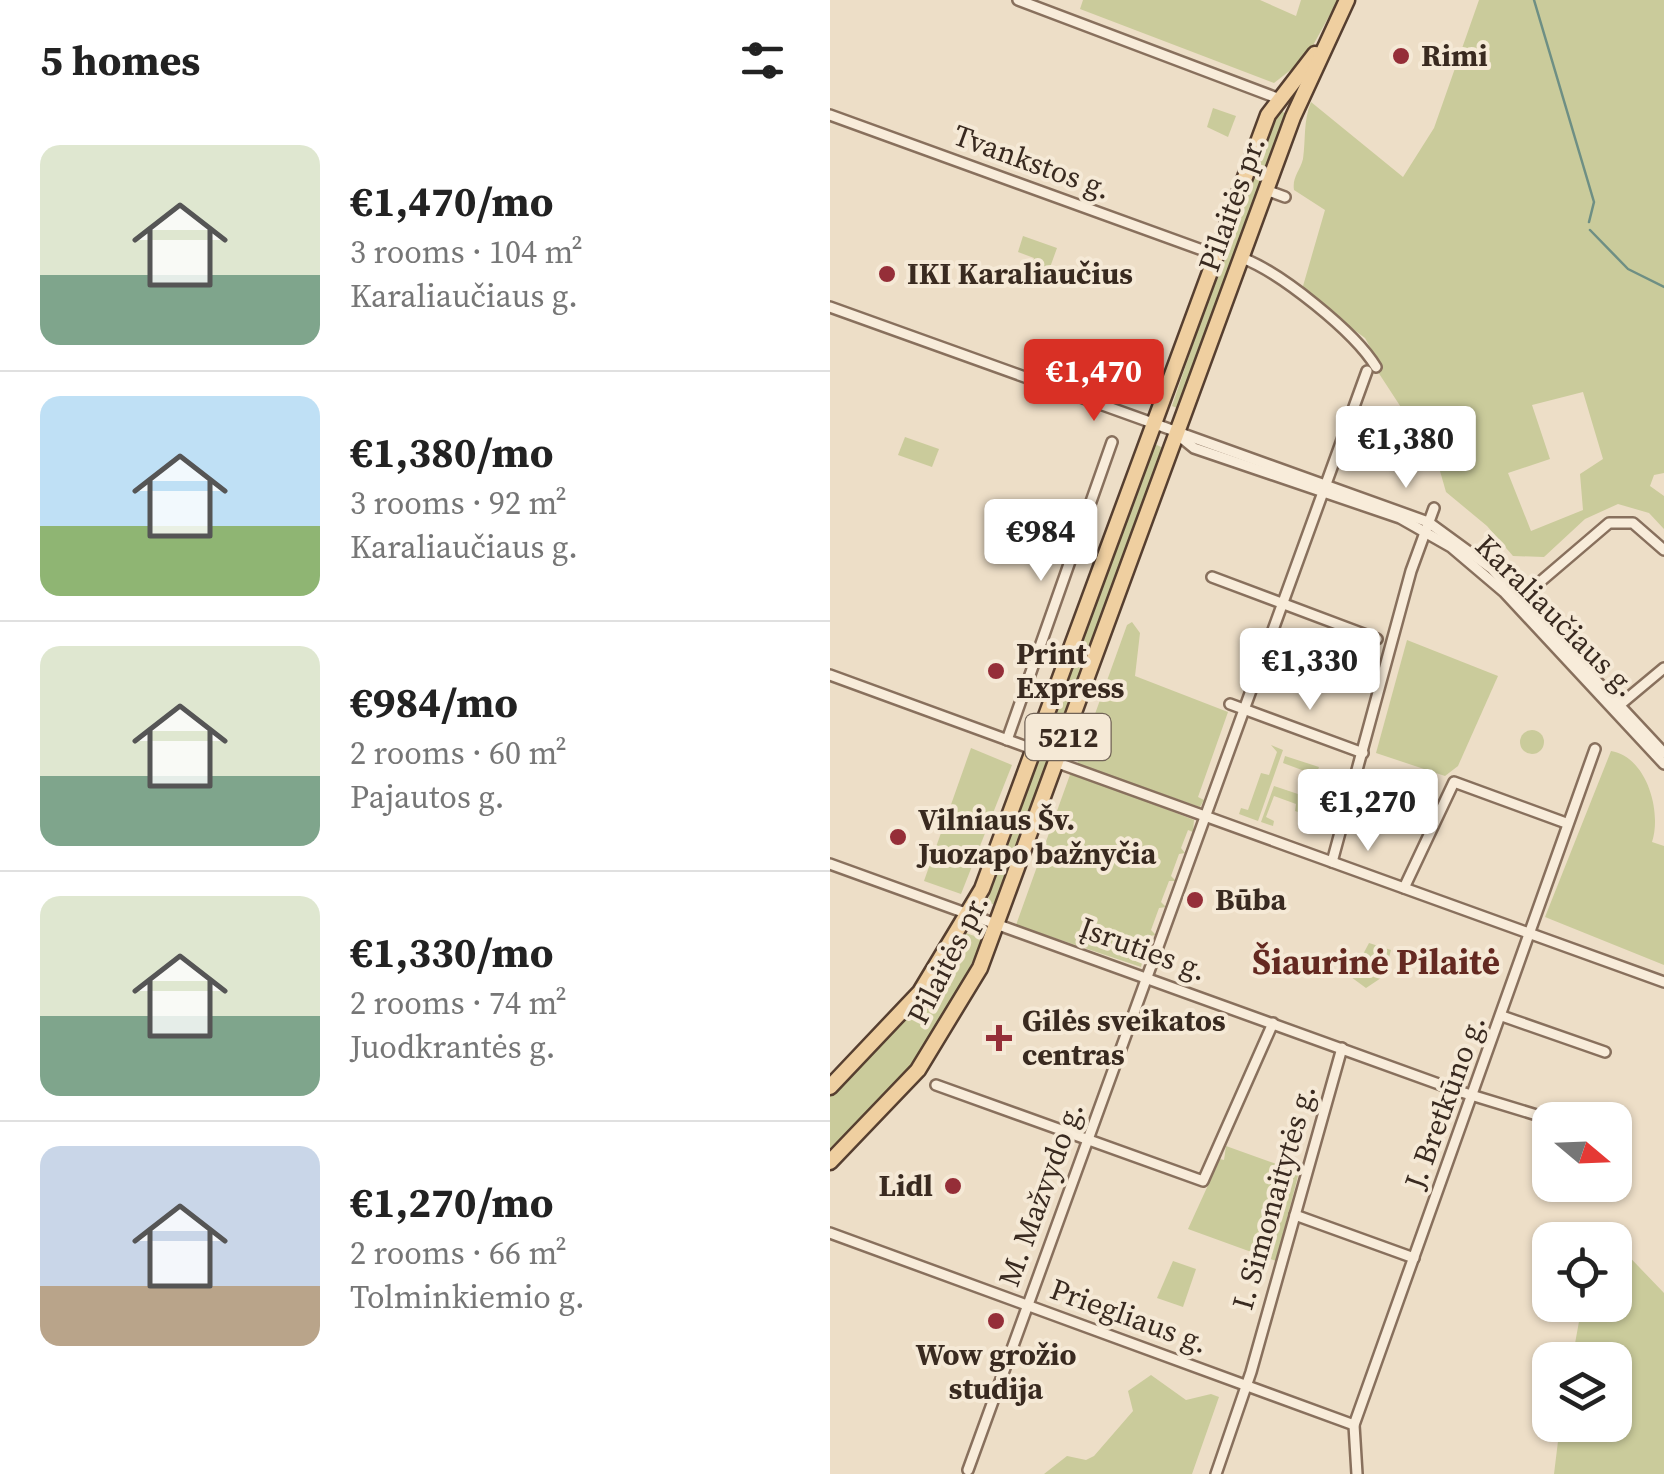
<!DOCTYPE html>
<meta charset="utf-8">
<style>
:root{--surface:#fff;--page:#f2f2f2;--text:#222;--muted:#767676;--line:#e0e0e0;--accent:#d93025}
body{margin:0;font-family:"Source Serif 4",serif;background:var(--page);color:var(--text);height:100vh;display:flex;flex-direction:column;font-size:38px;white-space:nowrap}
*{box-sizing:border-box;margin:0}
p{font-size:32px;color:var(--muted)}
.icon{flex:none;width:55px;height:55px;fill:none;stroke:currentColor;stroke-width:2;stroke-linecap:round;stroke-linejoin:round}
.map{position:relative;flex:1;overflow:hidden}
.sheet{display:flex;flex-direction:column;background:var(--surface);width:830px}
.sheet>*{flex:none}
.needle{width:65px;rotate:109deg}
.controls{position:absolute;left:702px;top:1102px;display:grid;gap:20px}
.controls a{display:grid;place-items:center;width:100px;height:100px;border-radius:20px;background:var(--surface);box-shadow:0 2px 8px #0004;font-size:50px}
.price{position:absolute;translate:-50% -85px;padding:0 22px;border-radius:10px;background:#fff;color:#222;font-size:32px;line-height:65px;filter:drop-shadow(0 2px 5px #0008)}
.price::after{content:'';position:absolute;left:50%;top:60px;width:30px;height:22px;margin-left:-15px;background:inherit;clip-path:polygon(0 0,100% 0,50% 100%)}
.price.active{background:var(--accent);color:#fff}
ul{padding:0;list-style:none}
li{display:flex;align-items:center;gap:30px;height:250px;padding:0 40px}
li+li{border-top:2px solid var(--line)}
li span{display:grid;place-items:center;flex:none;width:280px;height:200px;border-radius:20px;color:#555}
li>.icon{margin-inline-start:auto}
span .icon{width:120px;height:120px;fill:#fffc;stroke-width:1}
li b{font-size:42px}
h2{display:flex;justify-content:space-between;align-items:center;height:120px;padding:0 40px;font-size:42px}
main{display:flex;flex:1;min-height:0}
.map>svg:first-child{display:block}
.green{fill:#cacb9b;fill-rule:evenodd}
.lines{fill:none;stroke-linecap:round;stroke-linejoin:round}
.stream{stroke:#6e8f84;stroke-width:2.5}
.minor-casing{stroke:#88705d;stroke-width:14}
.primary-casing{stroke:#563f30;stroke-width:19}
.minor{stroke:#f8ecda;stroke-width:9}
.primary{stroke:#efcfa0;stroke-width:14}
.poi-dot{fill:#952e38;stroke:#f5e9d6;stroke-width:4}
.labels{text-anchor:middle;stroke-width:8;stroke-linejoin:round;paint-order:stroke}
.shield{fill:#f5e9d6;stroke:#716357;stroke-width:2.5}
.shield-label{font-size:28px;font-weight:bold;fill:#392a20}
.poi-label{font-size:30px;font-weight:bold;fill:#392a20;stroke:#f5e9d6;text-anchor:start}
.street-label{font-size:30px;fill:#392a20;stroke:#f5e9d6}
.quarter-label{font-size:35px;font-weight:bold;fill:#642921;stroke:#f5e9d6}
</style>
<main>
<section class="sheet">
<h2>5 homes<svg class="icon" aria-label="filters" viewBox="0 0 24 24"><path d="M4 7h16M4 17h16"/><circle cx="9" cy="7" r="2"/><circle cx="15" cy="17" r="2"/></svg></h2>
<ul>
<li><span style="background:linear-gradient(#dfe7d0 65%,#7fa58c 0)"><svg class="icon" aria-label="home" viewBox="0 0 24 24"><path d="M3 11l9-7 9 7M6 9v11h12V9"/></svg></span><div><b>€1,470/mo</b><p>3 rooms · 104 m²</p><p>Karaliaučiaus g.</p></div></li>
<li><span style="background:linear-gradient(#bfe0f5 65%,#8fb573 0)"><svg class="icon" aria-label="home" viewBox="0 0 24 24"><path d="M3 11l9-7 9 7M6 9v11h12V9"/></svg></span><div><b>€1,380/mo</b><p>3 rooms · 92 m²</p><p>Karaliaučiaus g.</p></div></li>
<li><span style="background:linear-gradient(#dfe7d0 65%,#7fa58c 0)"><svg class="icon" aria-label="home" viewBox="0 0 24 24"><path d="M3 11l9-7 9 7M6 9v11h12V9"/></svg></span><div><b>€984/mo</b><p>2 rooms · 60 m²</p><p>Pajautos g.</p></div></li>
<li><span style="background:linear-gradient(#dfe7d0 60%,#7fa58c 0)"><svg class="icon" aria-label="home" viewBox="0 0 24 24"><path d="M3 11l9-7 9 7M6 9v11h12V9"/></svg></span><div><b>€1,330/mo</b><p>2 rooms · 74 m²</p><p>Juodkrantės g.</p></div></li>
<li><span style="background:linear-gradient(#c9d6e8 70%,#b9a48a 0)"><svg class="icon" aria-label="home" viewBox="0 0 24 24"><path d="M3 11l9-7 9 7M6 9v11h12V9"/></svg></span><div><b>€1,270/mo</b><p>2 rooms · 66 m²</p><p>Tolminkiemio g.</p></div></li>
</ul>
</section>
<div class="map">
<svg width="834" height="1474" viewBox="0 0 834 1474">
<rect width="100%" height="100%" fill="#eddec7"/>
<g class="green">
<polygon points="253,0 430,0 466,16 471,0 508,0 476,58 444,83 250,9"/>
<path d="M 649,0 L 834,0 L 834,473 L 824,475 L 820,486 L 834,496 L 834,529 L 819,513 L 788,504 L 755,519 L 714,557 L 683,556 L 657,526 L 616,492 L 608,464 L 548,372 L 551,367 L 535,338 L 475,294 L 473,286 L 495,210 L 464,190 C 462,177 470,171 473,159 C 476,138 473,122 481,102 L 573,177 L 604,128 ZM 753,392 L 773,459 L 750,474 L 753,510 L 701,531 L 678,473 L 720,459 L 702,405 Z"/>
<polygon points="450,106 455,115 352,410 342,406 437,127"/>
<polygon points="383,108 406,116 398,137 377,127"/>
<polygon points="193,236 227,248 214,284 197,278 204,258 188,252"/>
<polygon points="75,437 109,449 102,467 68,455"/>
<polygon points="325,444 333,448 171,907 157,902"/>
<polygon points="302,622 310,633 305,676 398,712 368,797 374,800 370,807 247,764 297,625"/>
<polygon points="577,640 668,676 628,766 615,776 546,753"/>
<circle cx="702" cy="742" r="12"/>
<polygon points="441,745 453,750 428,821 409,814 411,808 418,810 431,773 439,775 447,752"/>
<polygon points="141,748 182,765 131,894 94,881"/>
<path d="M 781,751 C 817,757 832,812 822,842 L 834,846 L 834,965 L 715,917 Z"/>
<polygon points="455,756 489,767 486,775 495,779 492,788 477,783 480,773 453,763"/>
<polygon points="241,772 364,820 363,832 358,830 351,848 355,853 349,854 341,876 346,881 339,881 331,902 336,907 329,908 321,930 326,935 319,936 311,967 186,925"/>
<polygon points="444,786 474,796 473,803 500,813 505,807 500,823 465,811 466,804 444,796 436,817 444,821 443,826 431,822"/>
<polygon points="136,933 153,939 116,1018 77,1074 0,1154 0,1093 81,1011"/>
<polygon points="539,943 561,950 554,976 536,988 521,977"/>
<polygon points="396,1146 469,1172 446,1261 358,1229 390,1159 394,1160"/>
<polygon points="785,1242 834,1293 834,1474 724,1474 730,1425 785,1425 785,1360 742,1360 752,1305 785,1305"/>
<polygon points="343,1261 366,1269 353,1307 327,1298"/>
<polygon points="321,1375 356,1400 381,1394 389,1397 362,1474 214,1474 237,1456 256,1460 264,1456 303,1411 298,1391"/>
</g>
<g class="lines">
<g class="stream">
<polyline points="704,0 764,202 759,222"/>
<polyline points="760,230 798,269 834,287"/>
</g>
<g class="minor-casing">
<g id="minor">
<polyline points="188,0 447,98"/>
<polyline points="0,115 386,255"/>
<polyline points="436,190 455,197"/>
<path d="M 412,258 C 450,272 525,332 546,367"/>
<polyline points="0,307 598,522 661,568 834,753"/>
<polyline points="348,435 364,448 570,518 621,547 674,592 834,764"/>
<polyline points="382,577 547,639"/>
<polyline points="690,599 779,523 803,523 834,550"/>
<polyline points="0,675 205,750"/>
<polyline points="400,704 533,753"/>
<polyline points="786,708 834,668"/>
<polyline points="177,740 282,442"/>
<polyline points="228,763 834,982"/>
<polyline points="502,862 581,571 604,508"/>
<polyline points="0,864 628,1091 723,1120"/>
<polyline points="574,888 624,782 736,823"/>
<polyline points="672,1016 775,1052"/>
<polyline points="106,1085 373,1181 443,1023"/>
<polyline points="465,1215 584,1258"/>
<polyline points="0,1233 524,1425"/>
<polyline points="138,1470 537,371"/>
<polyline points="386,1474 421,1372 512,1048"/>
<polyline points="527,1474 524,1425 765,749"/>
</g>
</g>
<g class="primary-casing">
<g id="primary">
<polyline points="0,1087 90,992 152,889 438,115 485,54"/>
<polyline points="0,1162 88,1070 150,968 463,117 517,0"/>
</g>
</g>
<use href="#minor" class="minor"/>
<use href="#primary" class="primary"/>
</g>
<g class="poi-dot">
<circle cx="571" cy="56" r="10"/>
<circle cx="57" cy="274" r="10"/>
<circle cx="166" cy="671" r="10"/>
<circle cx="68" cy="837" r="10"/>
<circle cx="365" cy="900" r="10"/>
<path d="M164 1023h10v10h10v10h-10v10h-10v-10h-10v-10h10z"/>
<circle cx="123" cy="1186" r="10"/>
<circle cx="166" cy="1321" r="10"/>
</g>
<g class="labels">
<rect class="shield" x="195.5" y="714" width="85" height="46" rx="8"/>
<g class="shield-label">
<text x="238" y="747">5212</text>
</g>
<g class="poi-label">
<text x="591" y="66">Rimi</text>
<text x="77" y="284">IKI Karaliaučius</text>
<text x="186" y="664">Print<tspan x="186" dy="34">Express</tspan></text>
<text x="88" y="830">Vilniaus Šv.<tspan x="88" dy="34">Juozapo bažnyčia</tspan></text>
<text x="385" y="910">Būba</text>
<text x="192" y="1031">Gilės sveikatos<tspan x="192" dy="34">centras</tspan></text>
<text x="103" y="1196" text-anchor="end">Lidl</text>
<text x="166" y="1365" text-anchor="middle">Wow grožio<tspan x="166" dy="34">studija</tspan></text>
</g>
<g class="street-label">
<text transform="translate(202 162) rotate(20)" y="10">Tvankstos g.</text>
<text transform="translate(402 204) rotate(-70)" y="10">Pilaitės pr.</text>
<text transform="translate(726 616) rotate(45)" y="10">Karaliaučiaus g.</text>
<text transform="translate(313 949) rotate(20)" y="10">Įsruties g.</text>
<text transform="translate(118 959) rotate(-63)" y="10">Pilaitės pr.</text>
<text transform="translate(615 1102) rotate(-70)" y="10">J. Bretkūno g.</text>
<text transform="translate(211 1194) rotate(-70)" y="10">M. Mažvydo g.</text>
<text transform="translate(444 1197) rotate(-74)" y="10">I. Simonaitytės g.</text>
<text transform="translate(299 1316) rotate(20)" y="10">Priegliaus g.</text>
</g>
<g class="quarter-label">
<text x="546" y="974">Šiaurinė Pilaitė</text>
</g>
</g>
</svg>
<div class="controls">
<a><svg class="needle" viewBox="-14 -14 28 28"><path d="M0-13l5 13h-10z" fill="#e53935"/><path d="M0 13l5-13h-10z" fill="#767676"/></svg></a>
<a><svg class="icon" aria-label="locate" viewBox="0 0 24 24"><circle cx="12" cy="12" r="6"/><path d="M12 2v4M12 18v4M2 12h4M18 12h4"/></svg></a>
<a><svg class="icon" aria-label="layers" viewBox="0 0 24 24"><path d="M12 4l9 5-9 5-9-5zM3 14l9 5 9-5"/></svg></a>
</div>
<b class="price active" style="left:264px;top:424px">€1,470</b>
<b class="price" style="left:576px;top:491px">€1,380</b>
<b class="price" style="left:211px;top:584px">€984</b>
<b class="price" style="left:480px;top:713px">€1,330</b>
<b class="price" style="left:538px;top:854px">€1,270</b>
</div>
</main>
